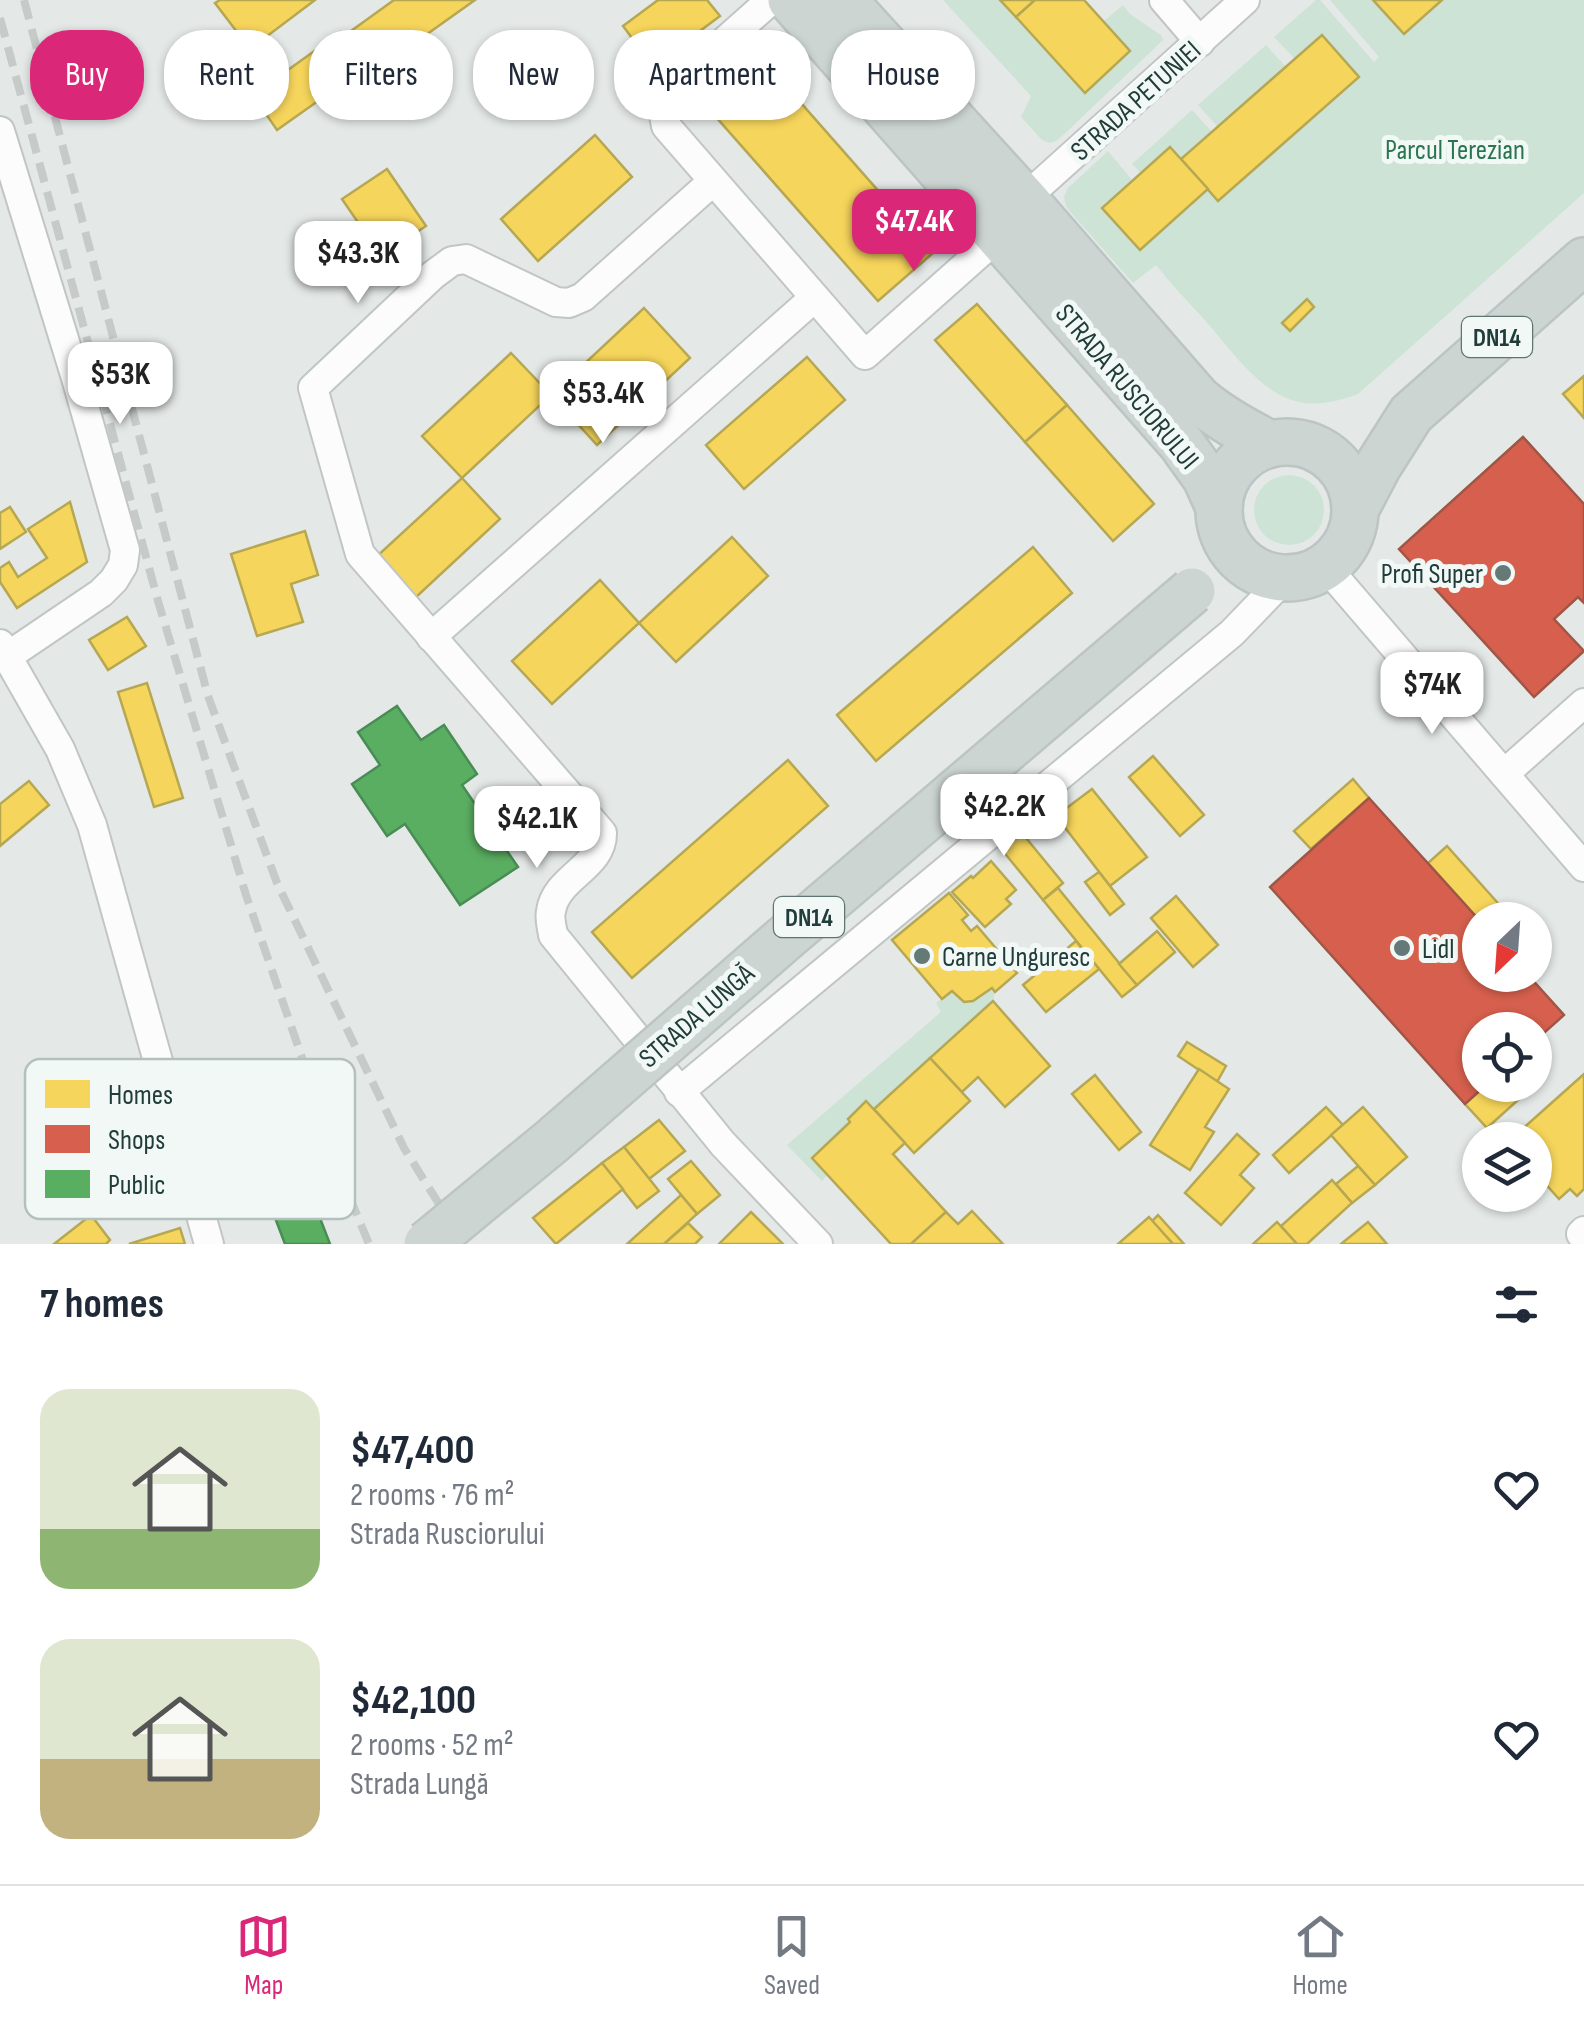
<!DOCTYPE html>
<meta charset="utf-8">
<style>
:root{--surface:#fff;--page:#f2f2f3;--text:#1f2937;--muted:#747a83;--line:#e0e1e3;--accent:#db2777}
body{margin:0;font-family:"Sofia Sans Condensed",sans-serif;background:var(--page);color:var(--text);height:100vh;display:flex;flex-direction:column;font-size:38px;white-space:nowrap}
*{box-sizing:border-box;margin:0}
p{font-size:32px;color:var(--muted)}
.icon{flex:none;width:55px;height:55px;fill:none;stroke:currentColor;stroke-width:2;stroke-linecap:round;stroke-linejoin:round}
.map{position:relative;height:1244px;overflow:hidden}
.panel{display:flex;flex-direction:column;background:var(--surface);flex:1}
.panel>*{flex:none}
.guide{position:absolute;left:30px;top:30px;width:1000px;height:90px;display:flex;gap:20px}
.needle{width:65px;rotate:205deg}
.tools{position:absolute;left:1462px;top:902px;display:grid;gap:20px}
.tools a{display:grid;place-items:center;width:90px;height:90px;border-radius:50%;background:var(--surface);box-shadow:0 2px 8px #0004;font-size:50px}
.price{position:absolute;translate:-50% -85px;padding:0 22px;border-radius:20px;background:#fff;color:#222;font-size:32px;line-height:65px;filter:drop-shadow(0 2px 5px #0008)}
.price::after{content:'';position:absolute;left:50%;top:60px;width:30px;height:22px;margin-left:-15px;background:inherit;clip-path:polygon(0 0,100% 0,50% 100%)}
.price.selected{background:var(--accent);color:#fff}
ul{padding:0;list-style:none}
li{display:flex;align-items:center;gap:30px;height:250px;padding:0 40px}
li span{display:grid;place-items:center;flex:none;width:280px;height:200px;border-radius:30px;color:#555}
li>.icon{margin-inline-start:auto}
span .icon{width:120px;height:120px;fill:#fffc;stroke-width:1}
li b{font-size:42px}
h2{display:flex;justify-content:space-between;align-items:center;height:120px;padding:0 40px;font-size:42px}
.tag{padding:0 35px;border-radius:40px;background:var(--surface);box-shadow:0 2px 8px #0004;font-size:35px;line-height:90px}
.tag.selected{background:var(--accent);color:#fff}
.tabs{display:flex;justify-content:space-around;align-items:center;height:140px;border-top:2px solid var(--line);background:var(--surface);font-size:28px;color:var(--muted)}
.tabs a{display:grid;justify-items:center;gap:5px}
.tabs .selected{color:var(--accent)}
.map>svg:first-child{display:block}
.green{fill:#cce3d5}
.homes{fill:#f6d55c;stroke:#b6a752;stroke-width:2.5}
.shops{fill:#d6604d;stroke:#a05647;stroke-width:2.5}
.public{fill:#5aae61;stroke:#498c55;stroke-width:2.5}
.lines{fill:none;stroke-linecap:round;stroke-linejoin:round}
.minor-casing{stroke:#c1c6c4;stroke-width:32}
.primary-casing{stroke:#bcc5c3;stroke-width:50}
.minor{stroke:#fbfcfb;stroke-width:28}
.primary{stroke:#cdd5d3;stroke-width:45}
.rail{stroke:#c6cac9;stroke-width:8;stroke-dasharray:20 10;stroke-linecap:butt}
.primary-bridge-casing{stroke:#bcc5c3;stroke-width:50;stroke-linecap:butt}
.primary-bridge{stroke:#cdd5d3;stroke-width:45}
.poi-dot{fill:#657976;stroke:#f2f8f6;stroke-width:4}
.labels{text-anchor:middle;stroke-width:10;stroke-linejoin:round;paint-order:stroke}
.shield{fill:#f2f8f6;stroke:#607572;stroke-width:2.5}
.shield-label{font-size:25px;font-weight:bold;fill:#213d39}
.street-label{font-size:28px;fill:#213d39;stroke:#f2f8f6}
.park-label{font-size:28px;fill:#2a754f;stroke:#f2f8f6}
.poi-label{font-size:28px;fill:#213d39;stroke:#f2f8f6;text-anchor:start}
.key{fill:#f2f8f6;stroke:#b3c0bd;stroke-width:2.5}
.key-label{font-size:28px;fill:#213d39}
</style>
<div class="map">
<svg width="1584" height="1244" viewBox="0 0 1584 1244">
<rect width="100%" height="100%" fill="#e4e9e7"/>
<g class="green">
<polygon points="943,0 1000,0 1085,92 1130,51 1103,22 1123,5 1130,14 1162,36 1163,40 1058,140 1050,143 1042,140 1021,117 1031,96"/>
<path d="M 1316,0 L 1320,0 L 1374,62 L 1379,57 L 1330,0 L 1373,0 L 1404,34 L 1442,0 L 1584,0 L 1584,193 L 1358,394 C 1336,402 1311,408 1289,399 C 1256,387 1226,344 1203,318 C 1187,301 1171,284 1156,265 L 1133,283 L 1066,207 L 1064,197 L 1068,188 L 1108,151 L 1133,181 L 1140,249 L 1208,189 L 1219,201 L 1359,77 L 1295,59 L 1274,37 Z"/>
<polygon points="1266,45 1286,67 1218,127 1198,105"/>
<polygon points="1192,110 1212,132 1181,159 1170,148 1141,173 1132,164"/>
<circle cx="1289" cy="510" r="35"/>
<polygon points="992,988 995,992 993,1001 874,1109 866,1101 848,1118 850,1122 812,1157 827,1175 822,1181 787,1145 941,1012 936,1003 952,991 964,1002 980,998"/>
</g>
<g class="homes">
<polygon points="220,0 315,0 250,49 215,3"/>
<polygon points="394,0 475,0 371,74 344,36"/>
<polygon points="658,0 707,0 720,16 653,66 623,26"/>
<polygon points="1000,0 1035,0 1016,17"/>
<polygon points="1035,0 1084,0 1130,51 1085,93 1016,17"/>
<polygon points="1373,0 1442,0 1404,34"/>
<polygon points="341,32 366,67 277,130 253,95"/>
<polygon points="1322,35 1359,77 1218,201 1181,159"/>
<polygon points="749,44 933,253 878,301 694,92"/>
<polygon points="595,135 632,177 538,261 501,219"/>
<polygon points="1170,147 1208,189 1140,250 1102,208"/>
<polygon points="387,169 426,226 381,256 342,199"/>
<polygon points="1307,299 1314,307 1290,331 1282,323"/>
<polygon points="977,304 1067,405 1025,442 935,340"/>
<polygon points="644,308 690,358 597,445 551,395"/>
<polygon points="511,353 551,395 462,478 422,436"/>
<polygon points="807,357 845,400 744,489 706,445"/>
<polygon points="1584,376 1584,418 1563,394"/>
<polygon points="1067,405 1154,504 1113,541 1025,442"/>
<polygon points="1523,437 1558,476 1531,500 1576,549 1560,564 1547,549 1523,570 1491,535 1467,558 1432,520"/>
<polygon points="462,478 500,519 414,599 375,558"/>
<polygon points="70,502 87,562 17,608 0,582 0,568 9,562 18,577 47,558 28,529"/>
<polygon points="10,507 26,532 0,549 0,513"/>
<polygon points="1432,520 1551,655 1540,664 1522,645 1516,650 1486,615 1480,620 1443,579 1455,569 1420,530"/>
<polygon points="305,531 318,575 291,584 303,622 257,636 231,554"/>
<polygon points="732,537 768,576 676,662 639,623"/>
<polygon points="1033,547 1072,593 876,761 837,715"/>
<polygon points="600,580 639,623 552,704 512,661"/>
<polygon points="127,617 146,646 108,670 89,640"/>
<polygon points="147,683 183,798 154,807 118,692"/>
<polygon points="1153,756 1204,815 1180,836 1129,777"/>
<polygon points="788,760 828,806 632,978 592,932"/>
<polygon points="1353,779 1369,798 1311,849 1294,831"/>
<polygon points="29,781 49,805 0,846 0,804"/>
<polygon points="1092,789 1147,857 1110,886 1056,816"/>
<polygon points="1022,833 1063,883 1043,900 1002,850"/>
<polygon points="1447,846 1513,920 1480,921 1428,863"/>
<polygon points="991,861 1016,890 1006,899 1011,904 985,927 952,892 971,876 973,878"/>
<polygon points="1099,872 1124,904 1110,915 1085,882"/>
<polygon points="1058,888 1137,985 1122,997 1043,900"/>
<polygon points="949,893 968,915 962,920 971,931 977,926 1017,973 995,992 992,988 973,1001 964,1002 952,991 942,999 892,940"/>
<polygon points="1176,896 1218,945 1193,967 1151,918"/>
<polygon points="1157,931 1175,952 1137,985 1119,964"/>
<polygon points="1076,941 1099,969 1046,1012 1023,985"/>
<polygon points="993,1001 1050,1066 1005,1107 978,1077 962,1092 930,1058"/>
<polygon points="1187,1042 1226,1066 1217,1082 1178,1056"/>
<polygon points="930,1058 970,1101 914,1153 874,1109"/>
<polygon points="1199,1069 1229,1089 1205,1127 1214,1132 1190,1170 1150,1145"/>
<polygon points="1584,1074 1584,1189 1577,1196 1570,1189 1559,1199 1535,1172 1535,1140 1510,1140"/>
<polygon points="1095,1075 1141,1132 1119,1150 1072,1094"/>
<polygon points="1486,1085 1522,1085 1528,1091 1487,1128 1465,1104"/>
<polygon points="866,1101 905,1143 893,1154 946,1212 911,1244 891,1244 812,1158 850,1122 848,1119"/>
<polygon points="1326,1107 1343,1125 1289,1173 1273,1155"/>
<polygon points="1363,1107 1407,1157 1375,1185 1331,1135"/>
<polygon points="659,1120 685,1151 649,1179 624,1147"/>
<polygon points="1237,1134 1259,1154 1240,1175 1254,1188 1221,1225 1185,1193"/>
<polygon points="624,1147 659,1191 637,1208 602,1163"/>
<polygon points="691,1161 720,1195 697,1214 668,1179"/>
<polygon points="602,1163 623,1189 556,1244 533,1218"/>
<polygon points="1358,1166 1375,1185 1352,1203 1336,1184"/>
<polygon points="1332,1180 1352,1203 1307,1244 1297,1244 1281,1226"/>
<polygon points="681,1195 697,1214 664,1244 627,1244"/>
<polygon points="972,1211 1003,1244 911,1244 946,1212 958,1224"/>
<polygon points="751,1212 783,1244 719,1244"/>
<polygon points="91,1215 110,1240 106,1244 54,1244"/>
<polygon points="1158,1215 1184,1244 1173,1244 1152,1221"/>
<polygon points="1149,1217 1173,1244 1118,1244"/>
<polygon points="1277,1222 1297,1244 1253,1244"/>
<polygon points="1368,1222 1387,1244 1341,1244"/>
<polygon points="688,1223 702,1237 695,1244 664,1244"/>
<polygon points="180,1228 185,1244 129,1244"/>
</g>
<g class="shops">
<polygon points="1523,437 1584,504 1584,603 1578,597 1554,619 1584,651 1534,697 1399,549"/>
<polygon points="1369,798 1480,921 1480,975 1528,975 1564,1015 1535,1041 1535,1030 1480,1030 1480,1085 1486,1085 1465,1104 1270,887"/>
</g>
<g class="public">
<polygon points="397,706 421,740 444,725 477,774 462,785 518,867 460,905 405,824 387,836 352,784 380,765 358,732"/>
<polygon points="308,1187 330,1244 285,1244 269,1202"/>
</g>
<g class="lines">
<g class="minor-casing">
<g id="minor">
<polyline points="771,0 671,89 662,105 666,126 865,355 1000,235"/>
<polyline points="1164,0 1200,42"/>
<polyline points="0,131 76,378 125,550 123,565 114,580 101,593 8,656"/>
<path d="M 712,182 L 583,297 L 569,303 L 556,302 L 466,259 L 452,261 L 433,275 L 313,388 L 360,554 L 602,833 C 603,867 556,877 551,911 C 549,918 552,927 553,935 L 723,1144 L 818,1244"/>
<polyline points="1024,199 1245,0"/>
<polyline points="1326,567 1584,867"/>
<polyline points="431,637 814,298"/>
<polyline points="0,644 60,749 92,825 209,1244"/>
<polyline points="1504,774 1584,703"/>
<polyline points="679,1092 1232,633 1284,579"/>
<polyline points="1581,1234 1584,1231"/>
</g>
</g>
<g class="primary-casing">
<g id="primary">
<polyline points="791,0 1181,443 1206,478 1219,507"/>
<path d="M 843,0 L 1024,199 L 1198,399 C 1220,418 1244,431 1270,444"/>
<circle cx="1287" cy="510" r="68"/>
<polyline points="1356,508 1378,466 1411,414 1584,261"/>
</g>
</g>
<use href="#minor" class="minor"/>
<use href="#primary" class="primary"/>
<g class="rail">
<polyline points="24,0 208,696 277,883 404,1148 464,1244"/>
<polyline points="0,18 158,601 246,895 352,1203 369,1244"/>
</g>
<g class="primary-bridge-casing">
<polyline id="primary-bridge" points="427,1244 551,1142 784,939 1192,591"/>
</g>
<use href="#primary-bridge" class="primary-bridge"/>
</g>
<g class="poi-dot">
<circle cx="1503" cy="573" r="10"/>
<circle cx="1402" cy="948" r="10"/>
<circle cx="922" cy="956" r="10"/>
</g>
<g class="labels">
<g class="shield">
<rect x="1462" y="317" width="70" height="40" rx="8"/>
<rect x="774" y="897" width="70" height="40" rx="8"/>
</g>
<g class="shield-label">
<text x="1497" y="346">DN14</text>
<text x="809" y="926">DN14</text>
</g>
<g class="street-label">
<text transform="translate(1135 100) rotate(-42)" y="10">STRADA PETUNIEI</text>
<text transform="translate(1128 386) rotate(50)" y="10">STRADA RUSCIORULUI</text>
<text transform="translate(696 1015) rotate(-41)" y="10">STRADA LUNGĂ</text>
</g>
<g class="park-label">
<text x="1455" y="159">Parcul Terezian</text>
</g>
<g class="poi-label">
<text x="1483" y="583" text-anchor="end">Profi Super</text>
<text x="1422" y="958">Lidl</text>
<text x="942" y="966">Carne Unguresc</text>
</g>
</g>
<rect x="25" y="1059" width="330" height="160" rx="15" class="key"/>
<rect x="45" y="1080" width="45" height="28" fill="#f6d55c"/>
<rect x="45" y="1125" width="45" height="28" fill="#d6604d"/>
<rect x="45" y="1170" width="45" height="28" fill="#5aae61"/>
<g class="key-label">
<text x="108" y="1104">Homes</text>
<text x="108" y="1149">Shops</text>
<text x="108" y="1194">Public</text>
</g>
</svg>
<div class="tools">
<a><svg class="needle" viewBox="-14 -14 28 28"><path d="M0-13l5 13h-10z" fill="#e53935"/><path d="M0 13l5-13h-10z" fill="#747a83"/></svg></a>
<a><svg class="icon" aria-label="locate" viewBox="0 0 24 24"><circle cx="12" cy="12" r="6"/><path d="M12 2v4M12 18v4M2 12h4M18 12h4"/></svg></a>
<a><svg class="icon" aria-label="layers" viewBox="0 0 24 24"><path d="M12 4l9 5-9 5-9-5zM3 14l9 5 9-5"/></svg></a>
</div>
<b class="price selected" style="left:914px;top:274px">$47.4K</b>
<b class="price" style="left:358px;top:306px">$43.3K</b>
<b class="price" style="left:120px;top:427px">$53K</b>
<b class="price" style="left:603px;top:446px">$53.4K</b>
<b class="price" style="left:1432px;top:737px">$74K</b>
<b class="price" style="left:1004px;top:859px">$42.2K</b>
<b class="price" style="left:537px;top:871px">$42.1K</b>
<div class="guide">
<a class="tag selected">Buy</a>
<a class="tag">Rent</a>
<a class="tag">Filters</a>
<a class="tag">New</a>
<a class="tag">Apartment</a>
<a class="tag">House</a>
</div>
</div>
<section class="panel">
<h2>7 homes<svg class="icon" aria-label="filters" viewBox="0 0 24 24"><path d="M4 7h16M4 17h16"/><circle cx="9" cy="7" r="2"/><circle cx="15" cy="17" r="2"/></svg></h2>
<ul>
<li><span style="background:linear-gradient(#dfe7d0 70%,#8fb573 0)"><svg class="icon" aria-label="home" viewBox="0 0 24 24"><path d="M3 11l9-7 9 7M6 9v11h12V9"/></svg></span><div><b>$47,400</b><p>2 rooms · 76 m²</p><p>Strada Rusciorului</p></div><svg class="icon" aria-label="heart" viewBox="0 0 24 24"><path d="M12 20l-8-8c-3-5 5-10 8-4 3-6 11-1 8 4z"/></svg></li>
<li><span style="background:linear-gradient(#dfe7d0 60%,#c2b280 0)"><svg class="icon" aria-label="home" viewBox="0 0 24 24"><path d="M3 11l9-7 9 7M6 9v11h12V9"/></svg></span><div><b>$42,100</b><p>2 rooms · 52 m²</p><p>Strada Lungă</p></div><svg class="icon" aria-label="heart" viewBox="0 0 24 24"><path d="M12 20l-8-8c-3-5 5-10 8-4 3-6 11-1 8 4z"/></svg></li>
</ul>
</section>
<nav class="tabs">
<a class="selected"><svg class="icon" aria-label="map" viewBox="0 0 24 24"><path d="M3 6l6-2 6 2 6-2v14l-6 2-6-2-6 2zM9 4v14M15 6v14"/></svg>Map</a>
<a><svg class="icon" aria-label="saved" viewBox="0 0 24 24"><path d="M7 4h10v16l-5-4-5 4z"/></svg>Saved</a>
<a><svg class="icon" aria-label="home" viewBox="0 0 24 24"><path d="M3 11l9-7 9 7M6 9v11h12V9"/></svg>Home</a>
</nav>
